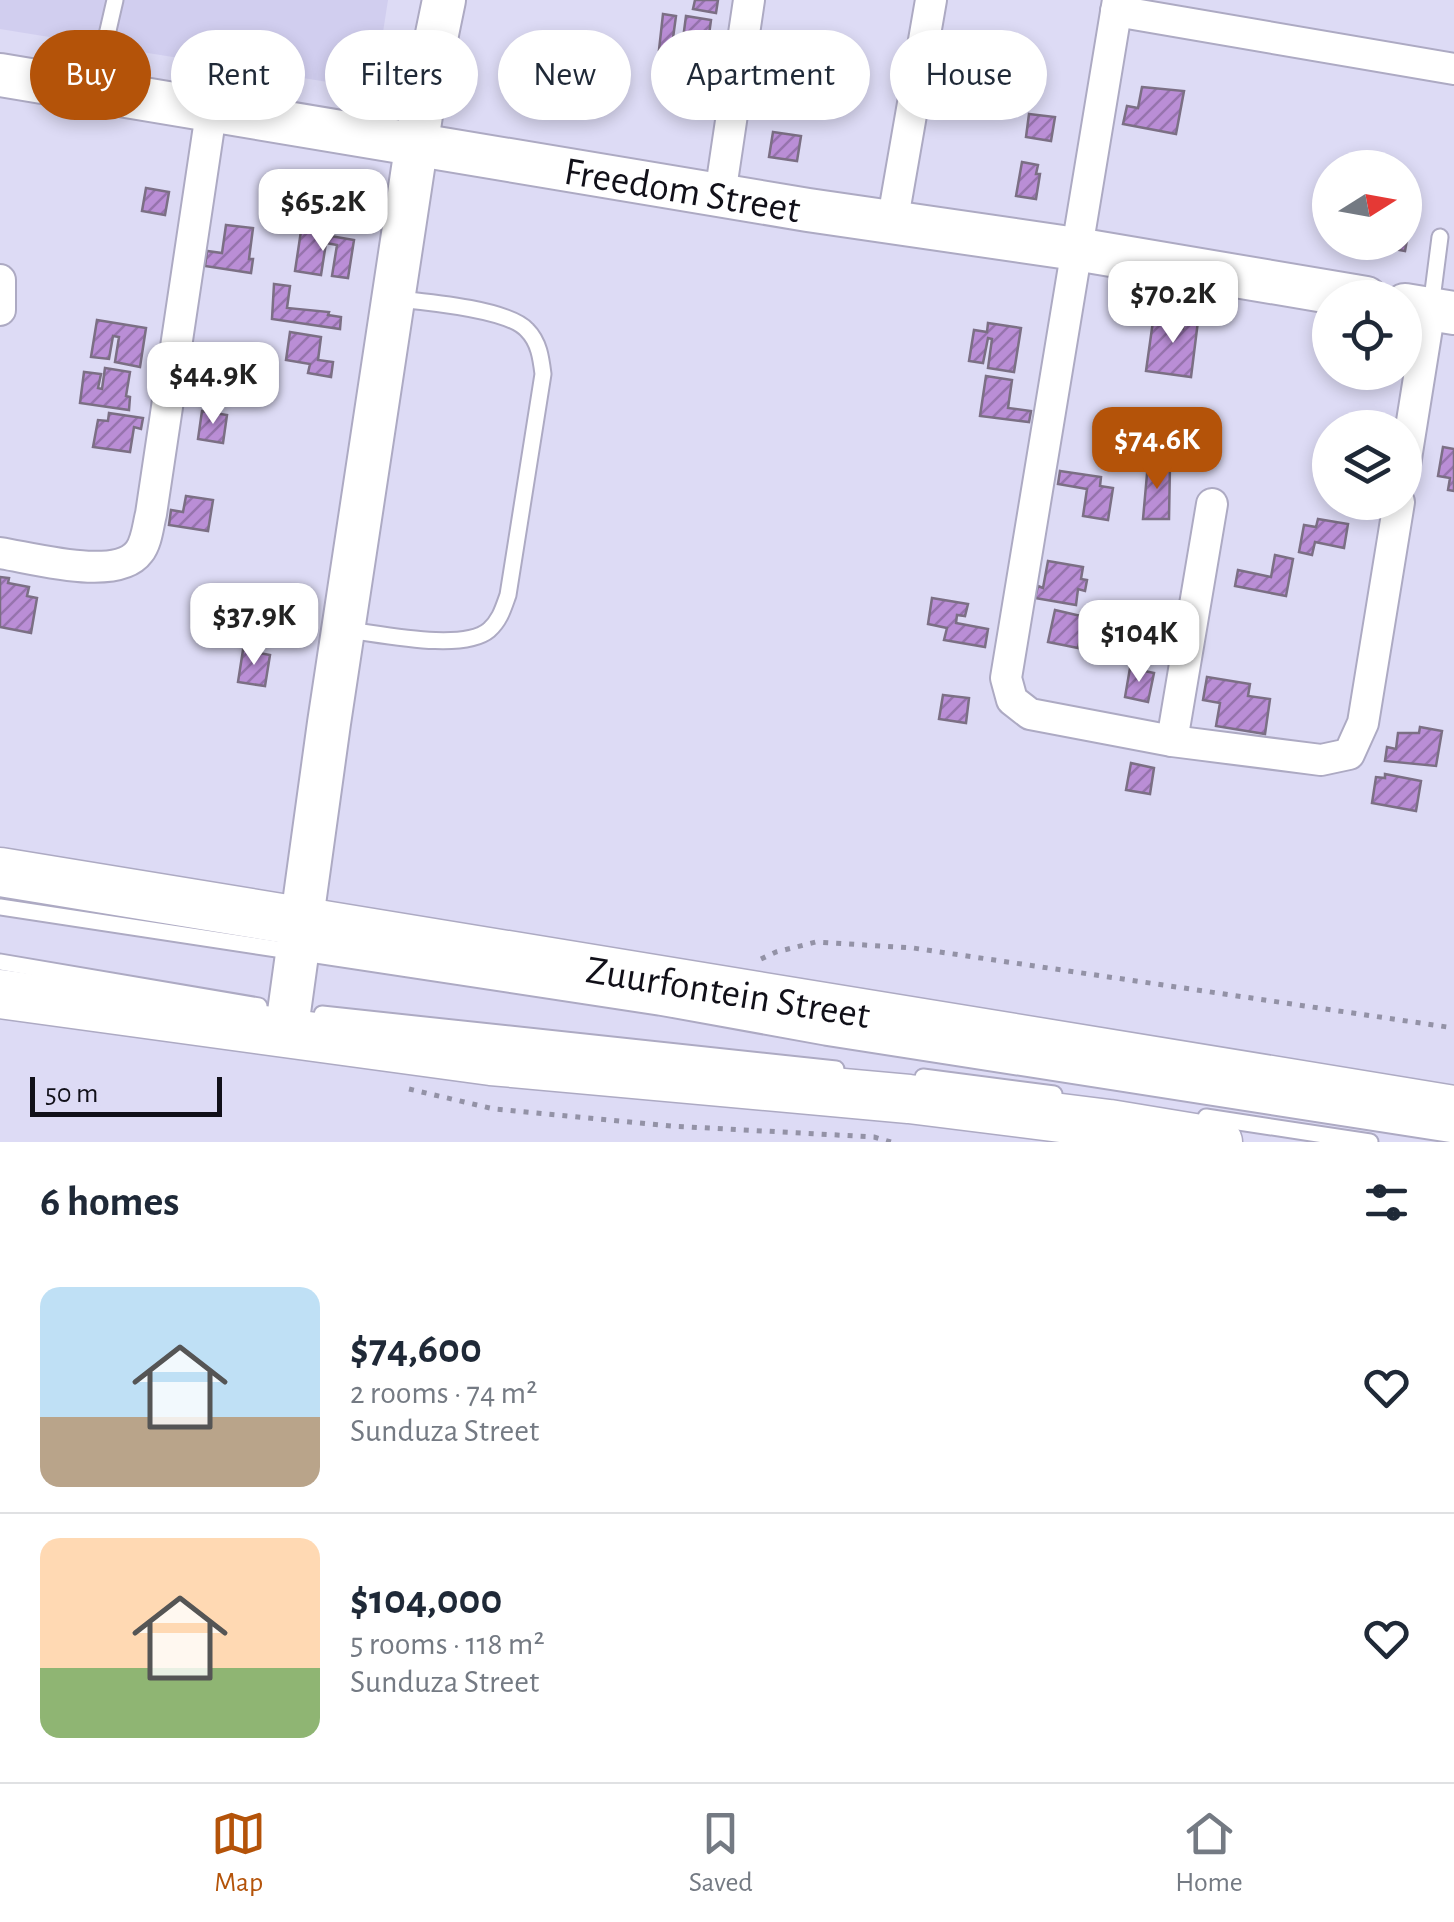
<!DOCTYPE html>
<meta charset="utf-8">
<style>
:root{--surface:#fff;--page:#f6f6f7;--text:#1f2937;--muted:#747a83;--line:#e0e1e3;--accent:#b45309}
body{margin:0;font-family:"Alegreya Sans",sans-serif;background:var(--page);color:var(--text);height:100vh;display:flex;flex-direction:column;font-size:38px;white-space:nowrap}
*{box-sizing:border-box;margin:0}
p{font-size:32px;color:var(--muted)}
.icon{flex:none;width:55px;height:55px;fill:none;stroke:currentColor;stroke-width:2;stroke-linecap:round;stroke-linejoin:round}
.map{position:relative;height:1142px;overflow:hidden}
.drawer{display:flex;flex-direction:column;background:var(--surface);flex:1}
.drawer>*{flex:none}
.guide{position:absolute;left:30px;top:30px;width:1395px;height:90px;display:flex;gap:20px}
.needle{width:65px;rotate:79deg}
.fabs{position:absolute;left:1312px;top:150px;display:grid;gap:20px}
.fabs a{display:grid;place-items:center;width:110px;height:110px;border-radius:50%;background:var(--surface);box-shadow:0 5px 15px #0003;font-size:50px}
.scale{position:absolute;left:30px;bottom:25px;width:192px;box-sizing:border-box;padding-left:10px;border:5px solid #111019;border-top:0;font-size:28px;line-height:35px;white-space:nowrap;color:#111019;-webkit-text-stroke:8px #dddbf5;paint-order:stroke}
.price{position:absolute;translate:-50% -85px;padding:0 22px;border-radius:20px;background:#fff;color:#222;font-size:32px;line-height:65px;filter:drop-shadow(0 2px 5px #0008)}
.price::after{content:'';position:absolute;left:50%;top:60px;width:30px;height:22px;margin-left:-15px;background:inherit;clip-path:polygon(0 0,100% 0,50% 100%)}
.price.active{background:var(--accent);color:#fff}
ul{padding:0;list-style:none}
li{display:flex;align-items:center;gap:30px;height:250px;padding:0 40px}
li+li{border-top:2px solid var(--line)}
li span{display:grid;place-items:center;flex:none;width:280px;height:200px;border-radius:20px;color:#555}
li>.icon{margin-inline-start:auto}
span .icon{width:120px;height:120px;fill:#fffc;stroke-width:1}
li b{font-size:42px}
h2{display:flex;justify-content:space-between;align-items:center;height:120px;padding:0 40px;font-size:42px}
.tag{padding:0 35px;border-radius:45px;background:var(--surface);box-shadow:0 5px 15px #0003;font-size:35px;line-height:90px}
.tag.active{background:var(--accent);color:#fff}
.tab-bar{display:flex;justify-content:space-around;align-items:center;height:140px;border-top:2px solid var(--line);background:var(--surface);font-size:28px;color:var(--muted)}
.tab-bar a{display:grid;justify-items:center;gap:5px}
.tab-bar .active{color:var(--accent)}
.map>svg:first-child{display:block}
.built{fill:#d1ceef}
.building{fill:url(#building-hatch);stroke:#7b6f84;stroke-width:2.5}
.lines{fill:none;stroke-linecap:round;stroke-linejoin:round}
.lane-casing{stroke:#adaac3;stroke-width:19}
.street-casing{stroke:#adaac3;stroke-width:34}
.secondary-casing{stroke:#adaac3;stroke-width:46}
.primary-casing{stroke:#adaac3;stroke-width:51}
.path{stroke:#9392a6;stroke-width:5;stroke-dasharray:5 8;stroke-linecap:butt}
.lane{stroke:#fff;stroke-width:15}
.street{stroke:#fff;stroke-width:30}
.secondary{stroke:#fff;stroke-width:42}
.primary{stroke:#fff;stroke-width:48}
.labels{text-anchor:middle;stroke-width:8;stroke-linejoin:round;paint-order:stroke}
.street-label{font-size:40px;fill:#111019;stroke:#dddbf5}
</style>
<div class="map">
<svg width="1454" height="1142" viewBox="0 0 1454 1142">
<defs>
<pattern id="building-hatch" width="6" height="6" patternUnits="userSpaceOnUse" patternTransform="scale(2.5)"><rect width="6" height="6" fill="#ba8ed6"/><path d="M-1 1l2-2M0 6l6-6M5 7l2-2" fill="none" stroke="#9673ad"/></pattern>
</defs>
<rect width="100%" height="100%" fill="#dddbf5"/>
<polygon class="built" points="0,0 388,0 383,32 346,85 0,29"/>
<g class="building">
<polygon points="695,0 718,0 716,13 693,9"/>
<polygon points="663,14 676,16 673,38 683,39 686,16 711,20 708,42 719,43 717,58 659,50"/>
<polygon points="674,65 698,70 693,95 669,91"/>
<polygon points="1142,87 1184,91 1176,134 1123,124 1127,106 1138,108"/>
<polygon points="1029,114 1055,117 1051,141 1026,137"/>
<polygon points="773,132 801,136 797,161 769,157"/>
<polygon points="1022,162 1038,165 1036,174 1040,174 1036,199 1016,196"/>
<polygon points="146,188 169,192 165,215 142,211"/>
<polygon points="1405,223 1410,223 1405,251 1378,246 1379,242 1405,242"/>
<polygon points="226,225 253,228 249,259 253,259 251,273 205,266 207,251 222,253"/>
<polygon points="301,231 354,240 348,278 332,276 337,245 326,243 321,275 295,271"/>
<polygon points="274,284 290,286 287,308 329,312 328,315 341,317 340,329 272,319"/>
<polygon points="1185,311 1199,313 1191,377 1146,371 1154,314 1167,316 1165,327 1183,329"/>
<polygon points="97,320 146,328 140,367 115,362 119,337 113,336 109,359 91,357"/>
<polygon points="988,323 1021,328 1014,372 988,368 992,339 988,338 983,363 969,361 974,330 987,332"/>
<polygon points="290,332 321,337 318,360 333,362 331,377 308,373 310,364 286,360"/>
<polygon points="105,368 130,372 126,396 130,397 129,410 80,403 84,372 101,374 98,388 102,389"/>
<polygon points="1354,372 1396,372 1392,374 1391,381"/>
<polygon points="986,376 1012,380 1008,408 1031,411 1029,422 980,416"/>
<polygon points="202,411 227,415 223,443 198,439"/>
<polygon points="109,413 143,418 141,429 134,427 130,452 93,447 98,420 108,421"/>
<polygon points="1326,431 1330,432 1330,470 1320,468"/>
<polygon points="1443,447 1454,449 1454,491 1448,490 1450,478 1438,476"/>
<polygon points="1148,463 1170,464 1169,519 1143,519"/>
<polygon points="1060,471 1101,477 1100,486 1113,488 1108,520 1083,516 1087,489 1058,484"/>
<polygon points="186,496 213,500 208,531 169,525 171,510 183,512"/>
<polygon points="1318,519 1348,524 1344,548 1315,542 1312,555 1299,552 1304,525 1316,527"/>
<polygon points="1275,555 1293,559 1286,596 1235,586 1238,570 1271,577"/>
<polygon points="1048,561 1083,567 1081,579 1087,580 1085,591 1078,589 1076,605 1035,598 1038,586 1043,588"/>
<polygon points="0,577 9,578 8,583 29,587 27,596 37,598 31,633 0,627"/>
<polygon points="932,598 968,604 965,616 957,615 956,623 988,629 985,647 944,640 947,628 928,624"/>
<polygon points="1055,610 1085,617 1078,648 1048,642"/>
<polygon points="1133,624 1163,630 1158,658 1145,656 1143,667 1127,663"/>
<polygon points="243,650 270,655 265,686 238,682"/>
<polygon points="1130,668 1154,673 1148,702 1125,697"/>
<polygon points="1207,677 1250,684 1248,696 1270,699 1265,734 1216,726 1220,703 1203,700"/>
<polygon points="943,695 969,698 966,723 939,719"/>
<polygon points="1420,727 1442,731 1436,766 1385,761 1387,747 1396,749 1398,733 1419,733"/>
<polygon points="1131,763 1154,768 1150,794 1126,790"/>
<polygon points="1385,774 1421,781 1416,811 1372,803 1376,777 1385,778"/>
</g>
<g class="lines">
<g class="lane-casing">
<g id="lane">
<polyline points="95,87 115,0"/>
<polyline points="1431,307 1440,237"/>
<path d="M 348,630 C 381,634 463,652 489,630 C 500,620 503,609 508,595 L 543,374 C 541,358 539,342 527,330 C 508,309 428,302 398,299"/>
<polyline points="0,907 659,1007 825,1037 1454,1135"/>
<polyline points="0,962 259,1006"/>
<polyline points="322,1014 836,1069"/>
<polyline points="923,1077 1054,1094"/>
<polyline points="1206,1117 1370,1142"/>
</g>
</g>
<g class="street-casing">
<g id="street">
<polyline points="1118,0 1006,678 1012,700 1030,714 1172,741 1321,760 1349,754 1363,723 1399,502"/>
<polyline points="1116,11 1454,69"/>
<polyline points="720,195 749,0"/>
<polyline points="892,224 931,0"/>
<polyline points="0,280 0,310"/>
<polyline points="1405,465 1430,309"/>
<path d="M 0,553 C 33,558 117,582 139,552 C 147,542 148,525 151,514 L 211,113"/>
<polyline points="1172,741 1212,504"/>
</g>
</g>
<g class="secondary-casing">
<g id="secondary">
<path id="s1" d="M 0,75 L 808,210 L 1076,249 L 1366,298"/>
<polyline points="1405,305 1454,313"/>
<polyline points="286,1034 329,723 423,102 444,0"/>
</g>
</g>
<g class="primary-casing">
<g id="primary">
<path id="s2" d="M 0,872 L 1454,1110"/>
<polyline points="0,994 491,1061 909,1099 1109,1124 1218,1142"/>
</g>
</g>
<g class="path">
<polyline points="761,959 776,952 816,942 913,948 1454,1028"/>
<polyline points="409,1089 494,1109 671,1126 874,1137 891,1142"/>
</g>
<use href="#lane" class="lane"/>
<use href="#street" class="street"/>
<use href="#secondary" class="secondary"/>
<use href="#primary" class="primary"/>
</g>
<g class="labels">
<g class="street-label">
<text dy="14" stroke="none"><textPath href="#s1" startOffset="692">Freedom Street</textPath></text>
<text dy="14" stroke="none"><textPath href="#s2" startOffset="738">Zuurfontein Street</textPath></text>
</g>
</g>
</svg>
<div class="fabs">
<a><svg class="needle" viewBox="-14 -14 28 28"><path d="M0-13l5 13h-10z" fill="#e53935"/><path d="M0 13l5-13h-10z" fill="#747a83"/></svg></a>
<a><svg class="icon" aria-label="locate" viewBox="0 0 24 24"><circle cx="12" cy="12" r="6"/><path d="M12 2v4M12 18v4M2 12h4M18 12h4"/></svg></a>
<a><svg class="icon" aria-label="layers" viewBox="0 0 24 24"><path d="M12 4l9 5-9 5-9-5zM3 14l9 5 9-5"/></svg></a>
</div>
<div class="scale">50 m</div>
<b class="price" style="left:323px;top:254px">$65.2K</b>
<b class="price" style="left:1173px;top:346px">$70.2K</b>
<b class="price" style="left:213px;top:427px">$44.9K</b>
<b class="price active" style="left:1157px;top:492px">$74.6K</b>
<b class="price" style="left:254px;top:668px">$37.9K</b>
<b class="price" style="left:1139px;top:685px">$104K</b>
<div class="guide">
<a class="tag active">Buy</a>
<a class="tag">Rent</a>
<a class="tag">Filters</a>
<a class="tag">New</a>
<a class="tag">Apartment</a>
<a class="tag">House</a>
</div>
</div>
<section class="drawer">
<h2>6 homes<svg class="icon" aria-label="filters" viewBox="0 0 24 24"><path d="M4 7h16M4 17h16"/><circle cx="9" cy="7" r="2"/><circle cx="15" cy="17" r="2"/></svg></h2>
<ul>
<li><span style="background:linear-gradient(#bfe0f5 65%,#b9a48a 0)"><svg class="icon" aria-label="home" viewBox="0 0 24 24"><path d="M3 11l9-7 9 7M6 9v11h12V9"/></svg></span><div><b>$74,600</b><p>2 rooms · 74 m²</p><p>Sunduza Street</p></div><svg class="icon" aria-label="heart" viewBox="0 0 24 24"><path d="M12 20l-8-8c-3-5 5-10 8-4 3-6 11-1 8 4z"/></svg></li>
<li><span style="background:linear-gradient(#ffd9b3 65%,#8fb573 0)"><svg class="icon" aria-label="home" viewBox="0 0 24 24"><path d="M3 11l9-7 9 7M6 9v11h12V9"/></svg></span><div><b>$104,000</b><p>5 rooms · 118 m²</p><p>Sunduza Street</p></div><svg class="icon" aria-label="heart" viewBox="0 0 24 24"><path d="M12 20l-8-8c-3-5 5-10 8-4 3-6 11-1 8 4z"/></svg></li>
</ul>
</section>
<nav class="tab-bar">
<a class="active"><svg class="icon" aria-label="map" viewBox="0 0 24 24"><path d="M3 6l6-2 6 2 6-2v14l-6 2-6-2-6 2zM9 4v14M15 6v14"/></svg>Map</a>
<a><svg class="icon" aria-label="saved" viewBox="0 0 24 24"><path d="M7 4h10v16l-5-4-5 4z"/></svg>Saved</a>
<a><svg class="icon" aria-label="home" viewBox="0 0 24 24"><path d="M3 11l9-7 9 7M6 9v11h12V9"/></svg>Home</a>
</nav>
